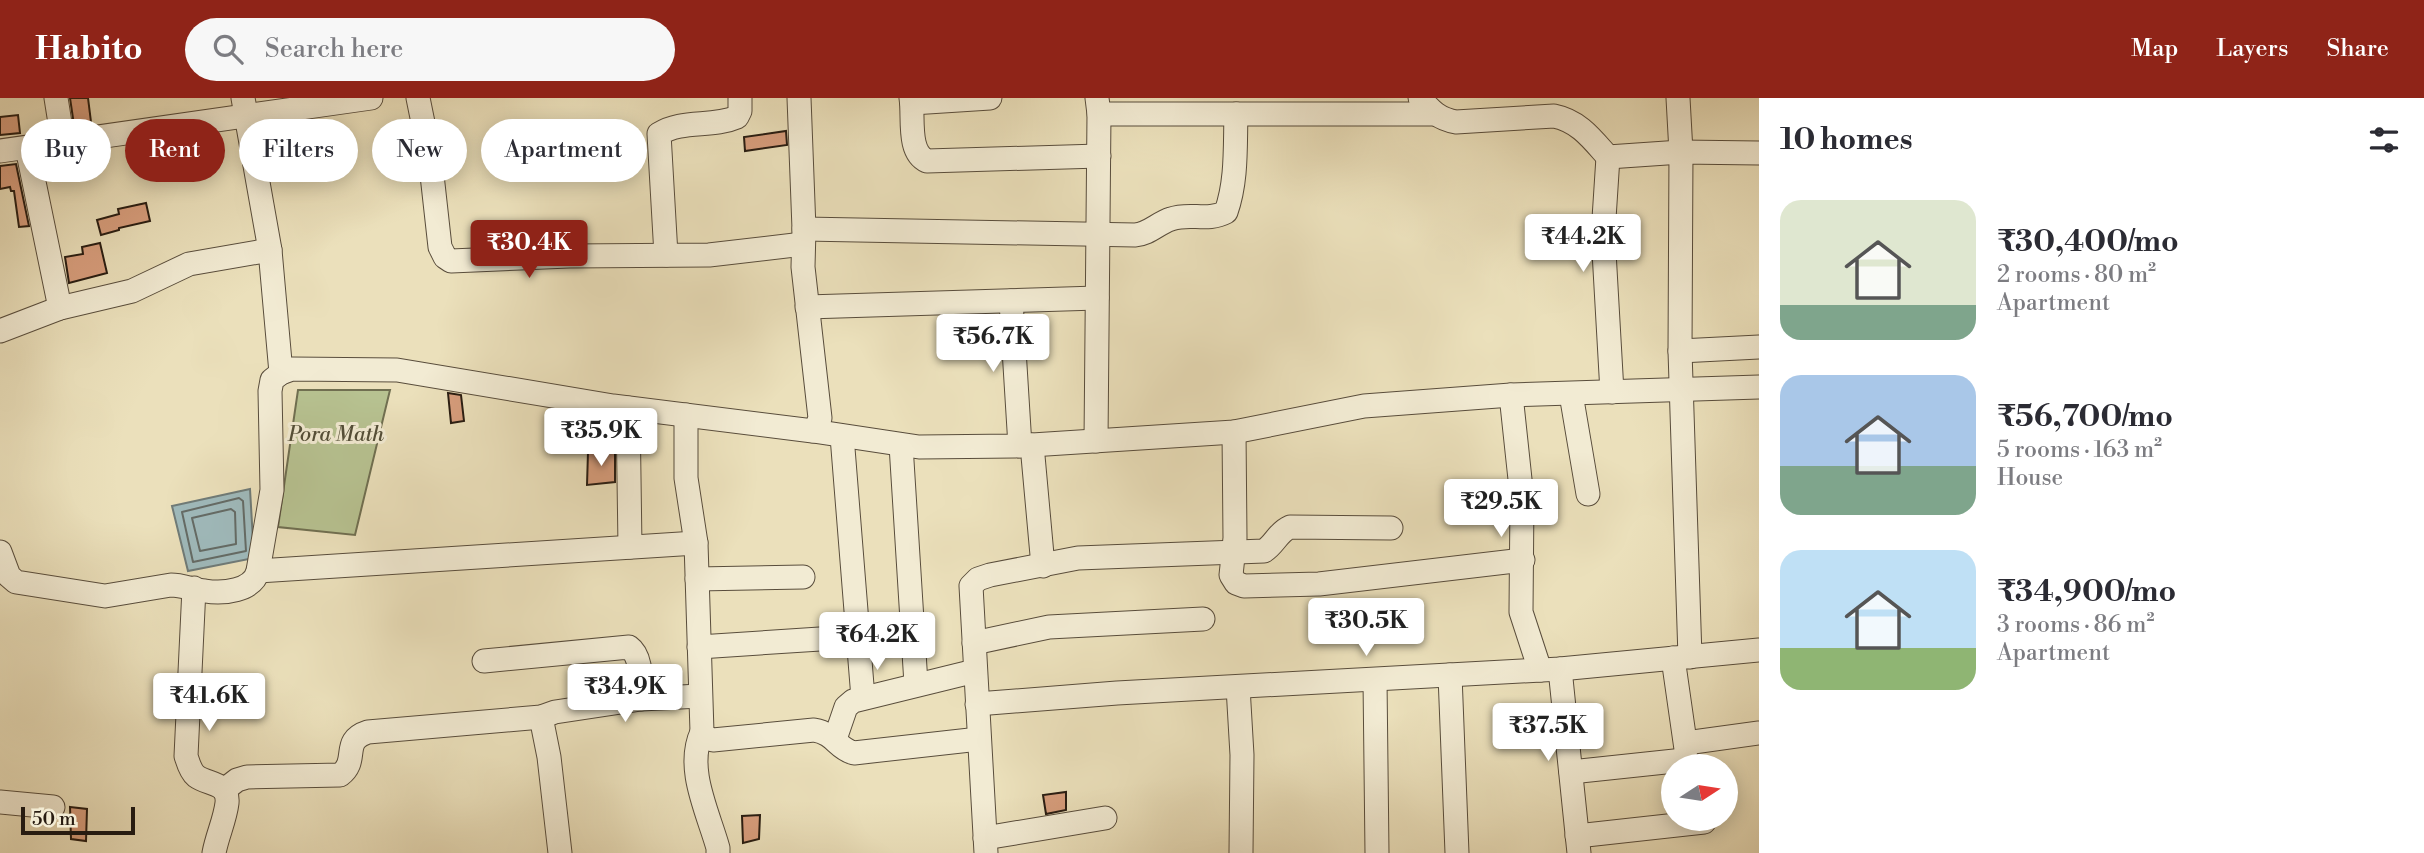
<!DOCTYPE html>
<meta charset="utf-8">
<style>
:root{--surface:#fff;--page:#f7f7f7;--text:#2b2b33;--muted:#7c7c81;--accent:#8f2418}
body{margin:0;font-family:"Libre Bodoni",serif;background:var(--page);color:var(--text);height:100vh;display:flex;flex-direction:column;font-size:26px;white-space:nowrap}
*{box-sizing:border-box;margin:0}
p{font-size:23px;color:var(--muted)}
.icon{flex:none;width:38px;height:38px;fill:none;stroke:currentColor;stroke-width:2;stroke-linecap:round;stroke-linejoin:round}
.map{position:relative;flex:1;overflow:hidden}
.side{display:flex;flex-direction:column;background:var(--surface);width:665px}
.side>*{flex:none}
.guide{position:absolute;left:21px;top:21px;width:665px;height:63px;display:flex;gap:14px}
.needle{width:46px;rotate:78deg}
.controls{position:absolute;left:1661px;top:656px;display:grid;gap:14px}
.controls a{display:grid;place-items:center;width:77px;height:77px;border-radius:50%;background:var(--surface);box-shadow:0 4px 18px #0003;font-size:35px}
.scale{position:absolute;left:21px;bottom:18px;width:114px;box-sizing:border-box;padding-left:7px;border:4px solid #281c11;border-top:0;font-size:19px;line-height:24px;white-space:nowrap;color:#281c11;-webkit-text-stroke:5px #f2ebd3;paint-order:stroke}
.price{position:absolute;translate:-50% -60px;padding:0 16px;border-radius:7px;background:#fff;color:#222;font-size:23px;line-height:46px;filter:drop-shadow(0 2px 4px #0008)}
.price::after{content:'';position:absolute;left:50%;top:42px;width:21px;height:16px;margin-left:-10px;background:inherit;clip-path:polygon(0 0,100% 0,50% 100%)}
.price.on{background:var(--accent);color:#fff}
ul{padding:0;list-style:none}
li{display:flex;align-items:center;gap:21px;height:175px;padding:0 21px}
li span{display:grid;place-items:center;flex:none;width:196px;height:140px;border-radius:21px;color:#555}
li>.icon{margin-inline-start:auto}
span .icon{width:84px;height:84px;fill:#fffc;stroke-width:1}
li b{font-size:30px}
h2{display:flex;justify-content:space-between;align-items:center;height:84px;padding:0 21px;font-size:30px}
.tag{padding:0 24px;border-radius:32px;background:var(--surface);box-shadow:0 4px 18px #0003;font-size:24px;line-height:63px}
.tag.on{background:var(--accent);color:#fff}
header{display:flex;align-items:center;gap:42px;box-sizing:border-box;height:98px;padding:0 35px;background:var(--accent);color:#fff}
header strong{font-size:33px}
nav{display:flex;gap:38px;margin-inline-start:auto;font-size:24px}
.search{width:490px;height:63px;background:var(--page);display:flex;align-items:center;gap:18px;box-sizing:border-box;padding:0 24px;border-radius:38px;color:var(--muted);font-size:26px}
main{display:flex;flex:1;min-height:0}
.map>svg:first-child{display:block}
.green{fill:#b7c291;stroke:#706f51;stroke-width:2}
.water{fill:#9fbabc;stroke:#6f7b78;stroke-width:2}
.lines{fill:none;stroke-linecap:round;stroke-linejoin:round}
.shore{stroke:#646b66;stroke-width:2}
.building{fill:#d79d7c;stroke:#281c11;stroke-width:2}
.minor-casing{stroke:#594d3c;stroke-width:25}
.minor{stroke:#f2ebd3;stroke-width:23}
.labels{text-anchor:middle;stroke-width:6;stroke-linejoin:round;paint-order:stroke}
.park-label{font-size:21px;font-style:italic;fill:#534e37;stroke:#f2ebd3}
</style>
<header>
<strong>Habito</strong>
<div class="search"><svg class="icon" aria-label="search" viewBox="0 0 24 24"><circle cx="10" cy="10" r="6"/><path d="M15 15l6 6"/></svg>Search here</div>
<nav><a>Map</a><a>Layers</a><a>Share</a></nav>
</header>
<main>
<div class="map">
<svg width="1759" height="755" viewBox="0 0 1759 755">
<rect width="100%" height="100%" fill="#ebe0bb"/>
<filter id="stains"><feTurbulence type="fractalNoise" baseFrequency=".00286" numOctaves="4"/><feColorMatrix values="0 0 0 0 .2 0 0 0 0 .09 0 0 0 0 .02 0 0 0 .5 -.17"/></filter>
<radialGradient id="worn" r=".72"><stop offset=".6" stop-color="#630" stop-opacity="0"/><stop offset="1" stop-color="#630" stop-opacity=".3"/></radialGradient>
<polygon class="green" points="298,292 390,292 355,437 278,429"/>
<polygon class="water" points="250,391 254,460 188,473 172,408"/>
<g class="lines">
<g class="shore">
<polygon points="239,400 243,403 246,453 193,464 182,414"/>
<polygon points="231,411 235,414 236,446 200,453 192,420"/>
</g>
</g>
<g class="building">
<polygon points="70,0 88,0 91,24 74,27"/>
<polygon points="18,17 20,35 0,37 0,19"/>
<polygon points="786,33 787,47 745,53 744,39"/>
<polygon points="16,66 29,128 19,129 14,93 11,93 10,89 0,91 0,68"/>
<polygon points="146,105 150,123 119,130 119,132 101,137 97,122 119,116 118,111"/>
<polygon points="100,145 107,175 69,185 65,159 83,156 82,149"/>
<polygon points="448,295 461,297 464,323 451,325"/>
<polygon points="615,353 615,384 587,387 588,354"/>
<polygon points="1066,694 1066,712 1046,716 1043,697"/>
<polygon points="70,709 87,711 86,743 71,741"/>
<polygon points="760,717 759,741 743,745 742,718"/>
</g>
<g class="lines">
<g class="minor-casing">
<g id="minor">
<polyline points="56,0 63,44"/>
<polyline points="243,0 270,152 281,275"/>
<polyline points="418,0 430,59 440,149 445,159 451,163 569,158 709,157 803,146"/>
<path d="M 911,0 C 914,19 907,54 927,63 L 1099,58"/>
<path d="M 1420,0 C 1431,13 1439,21 1456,24 L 1554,18 C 1579,23 1592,41 1608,59 L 1681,54 L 1759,55"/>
<polyline points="1678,0 1681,54 1680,253 1690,559"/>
<polyline points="912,5 990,0"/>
<polyline points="1099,16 1434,16"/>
<polyline points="27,50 60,210"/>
<polyline points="0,53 371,0"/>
<polyline points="1608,59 1603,136 1612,294"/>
<path d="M 804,131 L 1135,137 C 1149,136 1158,125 1171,121 C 1190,114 1207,124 1226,114 C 1237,83 1235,49 1236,16"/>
<path d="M 666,157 L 659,36 C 682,21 712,30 737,19 L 740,13 L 740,0"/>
<polyline points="1011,203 1020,348"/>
<polyline points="807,209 1097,200"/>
<polyline points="0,233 60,210 132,193 189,166 270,152"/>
<polyline points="1680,253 1759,249"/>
<polyline points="1571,296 1588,396"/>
<polyline points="1511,297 1522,400 1521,514 1540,572"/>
<polyline points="628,310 630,449"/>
<path d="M 686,317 L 686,380 L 696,445 L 702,634 L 706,640 L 713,642 L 814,632 C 836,636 836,650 854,655 L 979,641"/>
<polyline points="813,333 919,349 1015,348 1234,334 1364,308 1511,297 1759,289"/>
<polyline points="1234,334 1235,440 1231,477 1236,485 1244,488 1319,486 1523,462"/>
<polyline points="842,338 863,600"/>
<polyline points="1096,343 1099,16 1097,0"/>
<polyline points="901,347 916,586"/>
<polyline points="1032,347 1043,468"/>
<path d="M 0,454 L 9,478 L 16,484 L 105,498 L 171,487 C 183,487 193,492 205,493 C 223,496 253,493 258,473 L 272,392 L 270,293 L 272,282 L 281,275 L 292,271 L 397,272 L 613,308 L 813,333 L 817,328 L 820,320 L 803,169 L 804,131 L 799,0"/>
<polyline points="258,473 696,445"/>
<polyline points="697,481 803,479"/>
<path d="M 194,490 L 186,658 C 188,664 190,673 196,678 C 208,687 229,684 227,705 C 225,722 217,738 214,755"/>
<polyline points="974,545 1049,529 1203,521"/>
<polyline points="699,549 820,541"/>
<path d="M 484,563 L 629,549 C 643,559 640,585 641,601"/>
<polyline points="1560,571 1579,755"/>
<polyline points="1450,577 1457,755"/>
<polyline points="1375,582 1377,755"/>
<polyline points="1238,589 1242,657 1241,755"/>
<polyline points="977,606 1117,595 1560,571 1759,552"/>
<polyline points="541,619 549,659 560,755"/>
<path d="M 702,634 C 685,670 708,714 718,750 L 718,755"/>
<polyline points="835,641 846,609 853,603 975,573"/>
<polyline points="1686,645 1759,635"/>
<polyline points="1571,674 1684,662 1686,651 1673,560"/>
<path d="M 224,692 L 237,682 L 247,679 L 340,677 C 360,662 340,643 368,634 L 541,619 L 555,614 L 641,601 L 700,598"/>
<polyline points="0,704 53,709"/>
<polyline points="1577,738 1704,724"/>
<polyline points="985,740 1105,720"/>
<path d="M 986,755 L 971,488 L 978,481 L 990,477 L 1078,460 L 1264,453 C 1275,446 1278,434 1290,429 L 1391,430"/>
</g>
</g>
<use href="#minor" class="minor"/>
</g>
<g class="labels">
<g class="park-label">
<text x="336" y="343">Pora Math</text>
</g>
</g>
<rect width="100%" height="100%" filter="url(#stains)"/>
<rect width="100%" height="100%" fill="url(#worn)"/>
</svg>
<div class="controls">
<a><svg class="needle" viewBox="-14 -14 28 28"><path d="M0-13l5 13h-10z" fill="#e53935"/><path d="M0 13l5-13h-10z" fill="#7c7c81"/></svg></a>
</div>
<div class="scale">50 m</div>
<b class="price" style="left:1583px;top:176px">₹44.2K</b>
<b class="price on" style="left:529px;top:182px">₹30.4K</b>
<b class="price" style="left:993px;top:276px">₹56.7K</b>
<b class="price" style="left:601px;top:370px">₹35.9K</b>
<b class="price" style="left:1501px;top:441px">₹29.5K</b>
<b class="price" style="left:1366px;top:560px">₹30.5K</b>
<b class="price" style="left:877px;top:574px">₹64.2K</b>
<b class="price" style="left:625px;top:626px">₹34.9K</b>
<b class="price" style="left:209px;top:635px">₹41.6K</b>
<b class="price" style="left:1548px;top:665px">₹37.5K</b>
<div class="guide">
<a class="tag">Buy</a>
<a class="tag on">Rent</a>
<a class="tag">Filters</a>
<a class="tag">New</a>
<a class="tag">Apartment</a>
</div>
</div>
<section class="side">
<h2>10 homes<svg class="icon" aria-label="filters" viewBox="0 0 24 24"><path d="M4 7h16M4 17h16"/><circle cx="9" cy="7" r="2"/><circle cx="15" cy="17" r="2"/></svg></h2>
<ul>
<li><span style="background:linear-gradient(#dfe7d0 75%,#7fa58c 0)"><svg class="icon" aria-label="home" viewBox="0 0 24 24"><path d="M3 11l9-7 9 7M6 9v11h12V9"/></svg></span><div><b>₹30,400/mo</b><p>2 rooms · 80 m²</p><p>Apartment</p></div></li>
<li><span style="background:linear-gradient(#a9c7e8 65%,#7fa58c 0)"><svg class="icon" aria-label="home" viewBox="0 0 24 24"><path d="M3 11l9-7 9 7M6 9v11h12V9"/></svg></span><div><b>₹56,700/mo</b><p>5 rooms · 163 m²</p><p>House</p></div></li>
<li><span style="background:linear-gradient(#bfe0f5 70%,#8fb573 0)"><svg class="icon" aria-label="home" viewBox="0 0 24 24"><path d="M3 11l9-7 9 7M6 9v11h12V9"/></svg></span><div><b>₹34,900/mo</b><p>3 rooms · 86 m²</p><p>Apartment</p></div></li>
</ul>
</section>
</main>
